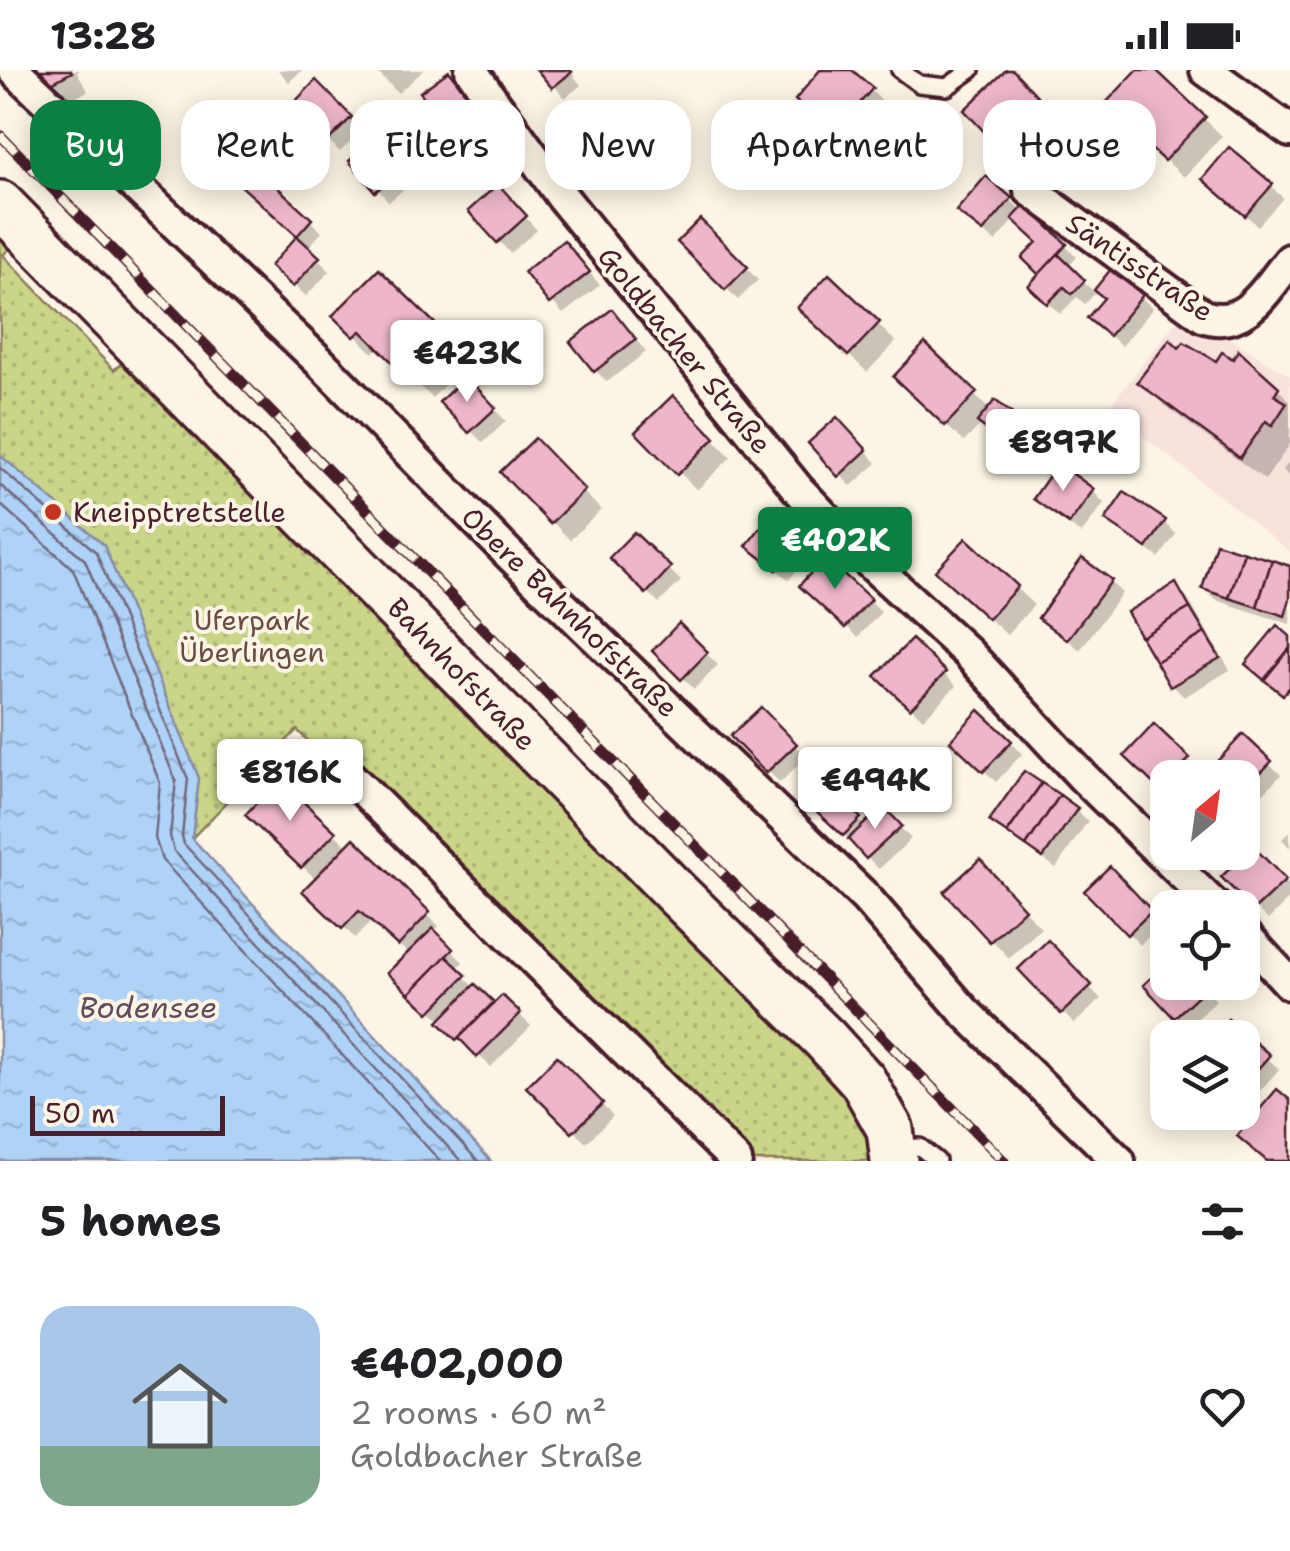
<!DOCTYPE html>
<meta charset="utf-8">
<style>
:root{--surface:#fff;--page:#f6f6f6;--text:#202124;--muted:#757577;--line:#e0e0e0;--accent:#0b8043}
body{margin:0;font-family:"Shantell Sans",sans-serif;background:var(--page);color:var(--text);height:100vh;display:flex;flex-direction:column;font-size:38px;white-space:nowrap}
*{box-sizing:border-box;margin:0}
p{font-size:32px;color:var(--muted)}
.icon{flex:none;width:55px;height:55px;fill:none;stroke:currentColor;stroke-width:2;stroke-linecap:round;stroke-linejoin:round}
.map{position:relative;height:1091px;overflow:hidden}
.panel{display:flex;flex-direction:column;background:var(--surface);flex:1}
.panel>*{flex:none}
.guide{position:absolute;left:30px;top:30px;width:1230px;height:90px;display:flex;gap:20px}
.needle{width:65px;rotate:29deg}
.fabs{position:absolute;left:1150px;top:690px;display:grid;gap:20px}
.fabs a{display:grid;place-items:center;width:110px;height:110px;border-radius:20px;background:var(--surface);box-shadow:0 5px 25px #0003;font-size:50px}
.scale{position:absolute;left:30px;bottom:25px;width:195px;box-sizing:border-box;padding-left:10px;border:5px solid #4a1f2b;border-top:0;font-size:28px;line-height:35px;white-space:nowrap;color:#4a1f2b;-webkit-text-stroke:8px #fcf5e5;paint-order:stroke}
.price{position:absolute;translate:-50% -85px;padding:0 22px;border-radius:10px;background:#fff;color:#222;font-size:32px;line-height:65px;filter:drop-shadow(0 2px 5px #0008)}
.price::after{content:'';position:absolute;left:50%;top:60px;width:30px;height:22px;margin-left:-15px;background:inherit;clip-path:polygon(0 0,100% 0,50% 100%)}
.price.on{background:var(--accent);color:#fff}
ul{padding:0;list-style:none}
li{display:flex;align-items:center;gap:30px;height:250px;padding:0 40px}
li+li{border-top:2px solid var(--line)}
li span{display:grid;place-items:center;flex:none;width:280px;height:200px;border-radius:30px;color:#555}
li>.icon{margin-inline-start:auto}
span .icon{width:120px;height:120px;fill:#fffc;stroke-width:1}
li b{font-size:42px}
h2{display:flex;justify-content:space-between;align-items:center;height:120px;padding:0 40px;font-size:42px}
.chip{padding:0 35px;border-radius:30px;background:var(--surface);box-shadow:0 5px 25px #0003;font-size:35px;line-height:90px}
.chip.on{background:var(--accent);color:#fff}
.status{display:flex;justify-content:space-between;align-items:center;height:70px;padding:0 50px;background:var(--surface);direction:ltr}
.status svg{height:28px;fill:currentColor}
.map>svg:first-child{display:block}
.built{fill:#f8e2dd}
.park{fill:url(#park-dots);stroke:#8a7a5a;stroke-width:2.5}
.water{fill:url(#water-ripples);stroke:#868ba5;stroke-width:2.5}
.shadow{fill:#0003}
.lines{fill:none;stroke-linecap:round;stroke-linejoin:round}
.shore{stroke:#72677d;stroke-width:2.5}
.building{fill:#eeb6cb;stroke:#4a1f2b;stroke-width:2.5}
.lane-casing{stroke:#4a1f2b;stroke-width:22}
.street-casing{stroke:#4a1f2b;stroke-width:38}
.secondary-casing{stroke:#4a1f2b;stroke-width:52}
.lane{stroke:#fcf5e5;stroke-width:15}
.street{stroke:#fcf5e5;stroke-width:30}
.secondary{stroke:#fcf5e5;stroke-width:45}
.rail-casing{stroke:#4a1f2b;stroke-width:11}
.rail{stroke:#fcf5e5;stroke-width:8;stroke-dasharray:22;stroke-linecap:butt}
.poi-dot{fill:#c8321e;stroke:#fcf5e5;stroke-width:4}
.labels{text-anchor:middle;stroke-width:8;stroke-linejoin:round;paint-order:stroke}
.street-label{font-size:28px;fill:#4a1f2b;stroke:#fcf5e5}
.poi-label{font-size:28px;fill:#4a1f2b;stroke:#fcf5e5;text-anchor:start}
.park-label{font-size:28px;fill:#6a4c42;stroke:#fcf5e5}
.water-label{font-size:30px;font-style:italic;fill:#634c5e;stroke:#fcf5e5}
</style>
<div class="status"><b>13:28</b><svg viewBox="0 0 49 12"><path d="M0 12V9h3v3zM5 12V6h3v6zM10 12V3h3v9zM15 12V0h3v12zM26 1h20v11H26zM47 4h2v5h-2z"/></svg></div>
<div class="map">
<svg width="1290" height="1091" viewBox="0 0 1290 1091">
<defs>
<pattern id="park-dots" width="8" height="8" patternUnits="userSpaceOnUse" patternTransform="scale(2.5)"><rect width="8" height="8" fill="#cad588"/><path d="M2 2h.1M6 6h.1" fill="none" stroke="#afb676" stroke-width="1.8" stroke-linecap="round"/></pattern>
<pattern id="water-ripples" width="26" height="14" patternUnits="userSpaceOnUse" patternTransform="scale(2.5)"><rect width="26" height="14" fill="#aed3f7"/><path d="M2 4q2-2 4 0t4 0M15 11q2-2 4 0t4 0" fill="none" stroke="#97b5d4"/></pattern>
</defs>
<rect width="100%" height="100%" fill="#fcf5e5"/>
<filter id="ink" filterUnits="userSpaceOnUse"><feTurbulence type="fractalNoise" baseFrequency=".01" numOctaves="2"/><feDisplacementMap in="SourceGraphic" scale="20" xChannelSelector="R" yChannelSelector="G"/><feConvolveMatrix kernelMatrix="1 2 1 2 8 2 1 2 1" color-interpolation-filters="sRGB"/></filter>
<g filter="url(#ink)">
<polygon class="built" points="1185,240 1290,306 1290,482 1108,338"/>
<polygon class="park" points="0,167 11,177 3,185 114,300 124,291 843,1019 872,1069 874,1091 736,1091 297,660 192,768 199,708 0,386"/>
<polygon class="water" points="0,385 104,475 199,708 192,768 491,1091 0,1091"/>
<g class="shadow">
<polygon points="31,0 80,0 77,2 88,21 60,36"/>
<polygon points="278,0 302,0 289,12"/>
<polygon points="375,0 424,0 398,23"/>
<polygon points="540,0 569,0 581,15 565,28"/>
<polygon points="823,0 848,0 889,37 853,79 798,30"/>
<polygon points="1010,0 1048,40 1005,80 967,40"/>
<polygon points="1140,0 1153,0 1222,66 1184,107 1125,53"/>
<polygon points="449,4 480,43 455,61 444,50"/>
<polygon points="316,14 362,60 340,82 294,36"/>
<polygon points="596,54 640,105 624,118 580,67"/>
<polygon points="393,78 417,108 389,132 353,91"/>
<polygon points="266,101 277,113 273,117 322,162 307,179 330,201 306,226 273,196 299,167 234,108"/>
<polygon points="1271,116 1283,128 1258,156 1217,120"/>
<polygon points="509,129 537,160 510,183 471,141"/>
<polygon points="1010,130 1022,141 1025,138 1077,187 1068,197 1095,223 1112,203 1153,238 1122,276 1102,260 1106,229 1098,220 1085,234 1077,227 1060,244 1032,216 1042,205 1040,172 1015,149 996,172 971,152"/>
<polygon points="700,152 758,210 738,230 681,172"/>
<polygon points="564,173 600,215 563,244 528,203"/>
<polygon points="379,202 469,291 432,328 380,277 373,283 336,246"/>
<polygon points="829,208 896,272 867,302 818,256"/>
<polygon points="624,254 646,282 607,312 596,301"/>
<polygon points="925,277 990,340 1020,354 1032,365 1016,384 982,353 964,372 896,307"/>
<polygon points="1180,282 1278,319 1290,331 1290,374 1265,410 1164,335 1140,311"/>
<polygon points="466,310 506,351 483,373 443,332"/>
<polygon points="673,328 731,387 697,420 639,362"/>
<polygon points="849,362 877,393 851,416 840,405"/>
<polygon points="535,372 601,440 570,470 504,402"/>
<polygon points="1290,391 1290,407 1283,400"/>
<polygon points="1093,421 1104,433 1081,464 1036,428"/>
<polygon points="1108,450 1164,452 1176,464 1159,488"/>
<polygon points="634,465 681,511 659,533 612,488"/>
<polygon points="803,466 814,478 789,510 761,487"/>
<polygon points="1290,499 1290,554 1216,530 1204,519"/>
<polygon points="1110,512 1122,523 1080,580 1041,548"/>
<polygon points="1175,516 1187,528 1230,600 1184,627 1172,615"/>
<polygon points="1016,518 1034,535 1007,565 956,519"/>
<polygon points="814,527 870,530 881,542 858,567"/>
<polygon points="679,557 718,595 694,619 656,581"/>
<polygon points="912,572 956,616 923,649 879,606"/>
<polygon points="761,640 806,687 780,713 734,666"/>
<polygon points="979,643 1022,684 996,712 953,671"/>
<polygon points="1154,658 1200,701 1194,708 1168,708 1168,724 1128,686"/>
<polygon points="1243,668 1281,705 1251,736 1242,728"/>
<polygon points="832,724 865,756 883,739 911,769 879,799 830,751"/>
<polygon points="1076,740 1088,751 1056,798 993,751"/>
<polygon points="248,745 334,763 349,778 354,772 439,856 433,862 463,892 456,899 494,936 502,928 531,956 491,997 391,903 410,885 372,851 355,868 306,821 317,810"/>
<polygon points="1290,761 1290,778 1282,769"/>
<polygon points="1253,779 1290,817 1290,828 1268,850 1225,807"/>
<polygon points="1110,800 1162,854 1140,875 1088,821"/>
<polygon points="997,811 1041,858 1009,888 992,870"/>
<polygon points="1048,874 1101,929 1074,954 1021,899"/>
<polygon points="1168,912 1200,912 1216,930 1188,958 1147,915"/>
<polygon points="1228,953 1279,999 1247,1036 1242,1032 1242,968"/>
<polygon points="557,990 613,1046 586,1073 530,1017"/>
</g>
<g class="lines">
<g class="shore">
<polyline points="0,398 96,482 188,709 182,766 184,774 478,1091"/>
<polyline points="0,415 85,490 176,711 170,766 174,781 461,1091"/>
<polyline points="0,434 73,499 160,713 155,768 162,790 440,1091"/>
</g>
</g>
<g class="building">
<polygon points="28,0 71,0 72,2 40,19"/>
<polygon points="537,0 570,0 572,2 552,18"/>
<polygon points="820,0 852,0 873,18 834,63 795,30"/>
<polygon points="1006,0 1013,0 1038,27 992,70 964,40"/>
<polygon points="1137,0 1156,0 1206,47 1164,91 1104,35"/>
<polygon points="449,1 471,30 442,52 420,22"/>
<polygon points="316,10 352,47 327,72 291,36"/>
<polygon points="596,51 630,93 610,108 576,67"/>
<polygon points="382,63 408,95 375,122 349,91"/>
<polygon points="240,74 268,99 263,104 312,149 297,166 219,96"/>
<polygon points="1229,77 1273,114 1245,146 1202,109"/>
<polygon points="986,106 1012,128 983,162 956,141"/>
<polygon points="498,114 527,146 497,173 468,141"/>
<polygon points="1025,135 1067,174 1039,205 1022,188 1037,172 1012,149"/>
<polygon points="700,149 748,197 725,220 677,172"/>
<polygon points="297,166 320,187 293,217 270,196"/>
<polygon points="564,170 590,202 549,234 524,202"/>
<polygon points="1058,184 1085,210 1072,224 1064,217 1047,234 1028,216"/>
<polygon points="379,199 453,271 412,312 361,261 354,267 332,246"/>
<polygon points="1111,199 1143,225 1109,266 1087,248 1104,228 1094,220"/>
<polygon points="829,204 880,252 848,286 797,238"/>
<polygon points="612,239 636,269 594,302 570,272"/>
<polygon points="1170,269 1179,278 1184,272 1216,291 1222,282 1233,289 1238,280 1279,317 1274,325 1287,333 1272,356 1266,351 1240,388 1137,312"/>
<polygon points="925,273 977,322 945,356 893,307"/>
<polygon points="466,306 496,338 469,363 439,332"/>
<polygon points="673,325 715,368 677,405 635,362"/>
<polygon points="995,330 1022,352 1004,374 977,352"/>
<polygon points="837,347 867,380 838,407 808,373"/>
<polygon points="535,368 585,420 550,454 500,402"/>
<polygon points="1058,393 1094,419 1069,454 1033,429"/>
<polygon points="1124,422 1166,450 1147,478 1105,450"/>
<polygon points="774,440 804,465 776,500 746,476"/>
<polygon points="634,462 671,497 646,524 609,488"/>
<polygon points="966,468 1018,516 988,549 935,501"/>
<polygon points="1216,473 1244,482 1229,528 1202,519"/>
<polygon points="1244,482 1272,490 1257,537 1229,528"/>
<polygon points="825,487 871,529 845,558 799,516"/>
<polygon points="1082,488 1112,510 1067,570 1038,548"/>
<polygon points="1272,490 1290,496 1290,529 1285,546 1257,537"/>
<polygon points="1176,513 1190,538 1141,567 1127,542"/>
<polygon points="1190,538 1205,563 1156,592 1141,567"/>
<polygon points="679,553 708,582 681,610 652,581"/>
<polygon points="1277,555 1290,566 1290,578 1264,610 1245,594"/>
<polygon points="1205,563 1220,588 1170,617 1156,592"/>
<polygon points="912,569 946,602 910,639 875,606"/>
<polygon points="1290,578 1290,617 1283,625 1264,610"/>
<polygon points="761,637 797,674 766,703 730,666"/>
<polygon points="979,640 1012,671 983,702 950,671"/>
<polygon points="1154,654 1190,688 1171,708 1168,708 1160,720 1124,686"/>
<polygon points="1243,664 1272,691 1242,722 1242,708 1218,708 1209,700"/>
<polygon points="1024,701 1042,713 1007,763 989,751"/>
<polygon points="279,709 336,762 301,798 245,745"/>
<polygon points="1042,713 1060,725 1026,776 1007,763"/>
<polygon points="832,721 861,748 843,766 815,740"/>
<polygon points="1060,725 1078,738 1043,788 1026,776"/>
<polygon points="883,736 902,756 866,789 848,769"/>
<polygon points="354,768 430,842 398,876 359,841 342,859 302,821"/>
<polygon points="1253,776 1286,810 1254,840 1221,807"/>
<polygon points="980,789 1025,839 990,872 944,822"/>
<polygon points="1110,796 1152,841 1127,865 1084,821"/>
<polygon points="433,858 453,879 409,924 387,903"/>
<polygon points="1048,870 1092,915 1061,944 1018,899"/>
<polygon points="446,886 466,905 429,943 409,924"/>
<polygon points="1168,892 1168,912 1202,912 1207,917 1174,948 1143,915"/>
<polygon points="475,914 494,932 456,970 438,952"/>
<polygon points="502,925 521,943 477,987 459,968"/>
<polygon points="1228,949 1270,985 1242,1017 1242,968 1212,968"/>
<polygon points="557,986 603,1033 572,1063 526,1017"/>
<polygon points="1277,1019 1290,1030 1290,1091 1267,1091 1237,1066"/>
</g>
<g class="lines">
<g class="lane-casing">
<g id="lane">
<polyline points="900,0 919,14 947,17 971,0"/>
<polyline points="896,1078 920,1077 937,1091"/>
</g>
</g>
<g class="street-casing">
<g id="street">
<polyline points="14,0 320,292 509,484 865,827 964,941 1119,1091"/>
<polyline points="471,0 563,128 797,418 857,481 968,583 1083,707 1217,838"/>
<polyline points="1206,0 1290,61"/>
<path d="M 1030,120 L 1203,246 C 1245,261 1266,219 1290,190"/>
<polyline points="339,696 736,1091"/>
<polyline points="1242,862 1290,914"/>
</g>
</g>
<g class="secondary-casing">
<polyline id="secondary" points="0,134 676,823 825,969 863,1011 877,1036 890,1059 894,1091"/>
</g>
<use href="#lane" class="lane"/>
<use href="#street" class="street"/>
<use href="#secondary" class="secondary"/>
<g class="rail-casing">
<polyline id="rail" points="0,65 1004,1091"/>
</g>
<use href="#rail" class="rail"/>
</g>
</g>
<circle class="poi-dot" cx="53" cy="442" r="10"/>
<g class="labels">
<g class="street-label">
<text transform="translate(1140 197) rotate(34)" y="10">Säntisstraße</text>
<text transform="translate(685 280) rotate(51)" y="10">Goldbacher Straße</text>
<text transform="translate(570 542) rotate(44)" y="10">Obere Bahnhofstraße</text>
<text transform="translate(462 604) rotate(46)" y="10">Bahnhofstraße</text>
</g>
<g class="poi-label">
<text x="73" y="452">Kneipptretstelle</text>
</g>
<g class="park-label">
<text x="252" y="560">Uferpark<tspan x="252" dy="32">Überlingen</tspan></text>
</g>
<g class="water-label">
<text x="148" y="948">Bodensee</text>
</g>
</g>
</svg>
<div class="fabs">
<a><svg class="needle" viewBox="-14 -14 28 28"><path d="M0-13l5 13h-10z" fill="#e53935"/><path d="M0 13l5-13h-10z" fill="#757577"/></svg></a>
<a><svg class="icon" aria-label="locate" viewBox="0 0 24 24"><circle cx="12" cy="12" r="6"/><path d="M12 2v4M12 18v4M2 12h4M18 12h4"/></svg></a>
<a><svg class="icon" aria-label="layers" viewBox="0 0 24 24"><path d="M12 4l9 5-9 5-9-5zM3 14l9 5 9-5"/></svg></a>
</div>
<div class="scale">50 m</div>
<b class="price" style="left:467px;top:335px">€423K</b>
<b class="price" style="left:1063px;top:424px">€897K</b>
<b class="price on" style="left:835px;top:522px">€402K</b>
<b class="price" style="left:290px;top:754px">€816K</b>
<b class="price" style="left:875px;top:762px">€494K</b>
<div class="guide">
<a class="chip on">Buy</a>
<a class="chip">Rent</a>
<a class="chip">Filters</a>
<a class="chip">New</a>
<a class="chip">Apartment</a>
<a class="chip">House</a>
</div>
</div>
<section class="panel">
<h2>5 homes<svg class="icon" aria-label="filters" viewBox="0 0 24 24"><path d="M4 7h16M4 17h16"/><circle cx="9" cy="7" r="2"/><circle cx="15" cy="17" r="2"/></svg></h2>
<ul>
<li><span style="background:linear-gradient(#a9c7e8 70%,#7fa58c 0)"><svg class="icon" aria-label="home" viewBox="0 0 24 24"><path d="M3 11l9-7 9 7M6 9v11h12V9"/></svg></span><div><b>€402,000</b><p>2 rooms · 60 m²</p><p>Goldbacher Straße</p></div><svg class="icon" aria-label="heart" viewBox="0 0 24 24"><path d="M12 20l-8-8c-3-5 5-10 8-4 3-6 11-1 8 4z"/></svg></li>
</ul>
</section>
